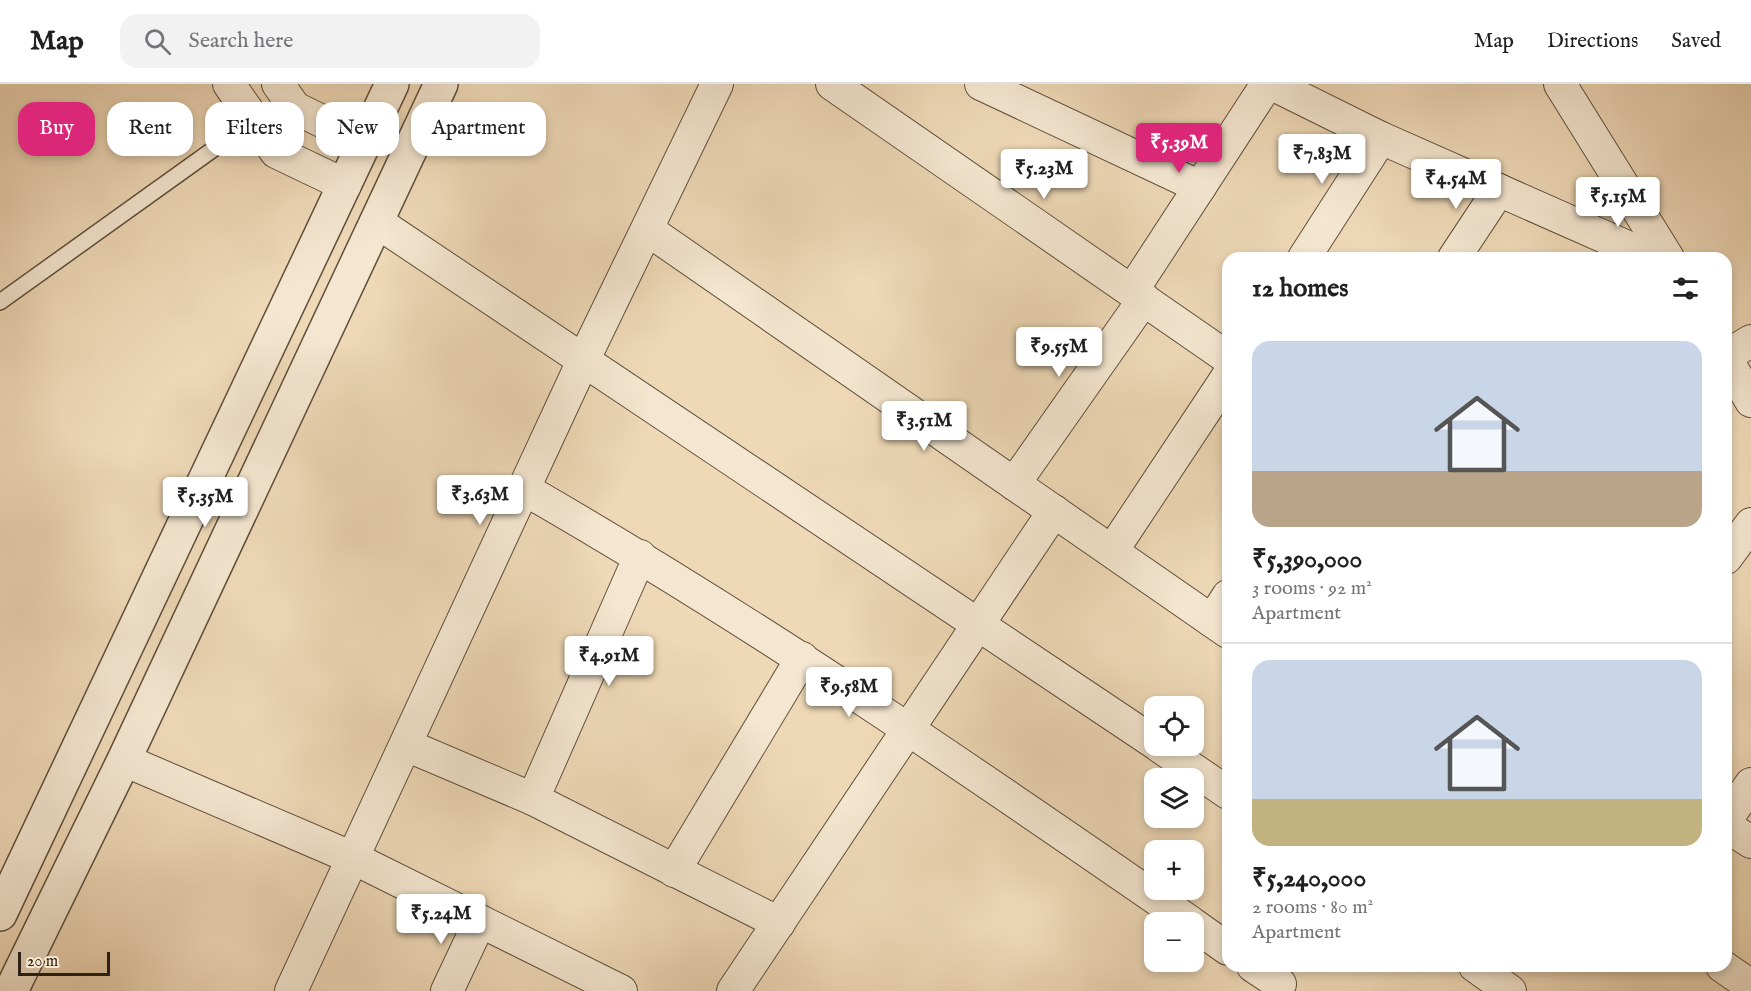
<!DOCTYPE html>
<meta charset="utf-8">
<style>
:root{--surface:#fff;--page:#f2f2f2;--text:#202124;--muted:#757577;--line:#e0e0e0;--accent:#db2777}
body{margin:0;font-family:"IM FELL English",serif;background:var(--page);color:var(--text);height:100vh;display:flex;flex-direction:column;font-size:22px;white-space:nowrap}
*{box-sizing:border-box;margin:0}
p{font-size:20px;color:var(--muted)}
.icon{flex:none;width:33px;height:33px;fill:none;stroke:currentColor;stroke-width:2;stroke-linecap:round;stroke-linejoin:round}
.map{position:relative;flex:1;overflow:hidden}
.details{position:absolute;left:1222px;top:168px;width:510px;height:720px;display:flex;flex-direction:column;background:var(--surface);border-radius:18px;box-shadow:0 3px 9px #0003}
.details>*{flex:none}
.banner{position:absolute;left:18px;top:18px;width:570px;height:54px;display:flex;gap:12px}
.tools{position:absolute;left:1144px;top:612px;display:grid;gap:12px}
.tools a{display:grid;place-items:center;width:60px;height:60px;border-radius:12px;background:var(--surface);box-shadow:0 3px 9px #0003;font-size:30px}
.scale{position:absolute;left:18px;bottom:15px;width:92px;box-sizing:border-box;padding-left:6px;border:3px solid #2f2113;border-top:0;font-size:16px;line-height:21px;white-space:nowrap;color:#2f2113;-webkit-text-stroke:4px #f4e6d0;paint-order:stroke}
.price{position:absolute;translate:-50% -51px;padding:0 14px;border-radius:6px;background:#fff;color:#222;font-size:20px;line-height:39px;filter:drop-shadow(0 2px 3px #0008)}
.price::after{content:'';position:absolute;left:50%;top:36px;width:18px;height:14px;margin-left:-9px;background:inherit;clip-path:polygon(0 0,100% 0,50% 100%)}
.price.active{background:var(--accent);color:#fff}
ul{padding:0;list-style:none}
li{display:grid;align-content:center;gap:12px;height:318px;padding:0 30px}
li+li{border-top:2px solid var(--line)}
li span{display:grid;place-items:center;height:186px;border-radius:18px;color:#555}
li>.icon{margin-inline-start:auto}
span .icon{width:108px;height:108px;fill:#fffc;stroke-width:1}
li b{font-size:26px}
h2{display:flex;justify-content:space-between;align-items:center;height:72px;padding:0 30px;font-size:26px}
.tag{padding:0 21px;border-radius:18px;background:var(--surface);box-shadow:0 3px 9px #0003;font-size:21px;line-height:54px}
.tag.active{background:var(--accent);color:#fff}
header{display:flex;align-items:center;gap:36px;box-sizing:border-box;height:84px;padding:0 30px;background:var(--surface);border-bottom:2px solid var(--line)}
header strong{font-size:28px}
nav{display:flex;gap:33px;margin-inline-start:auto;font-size:21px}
.search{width:420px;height:54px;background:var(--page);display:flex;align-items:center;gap:15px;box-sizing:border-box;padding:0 21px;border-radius:18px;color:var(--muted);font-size:22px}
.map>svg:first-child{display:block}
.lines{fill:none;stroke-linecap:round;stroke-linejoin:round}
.service-casing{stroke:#5f4f3c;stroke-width:18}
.minor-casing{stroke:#5f4f3c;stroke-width:34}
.tertiary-casing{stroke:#5f4f3c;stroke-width:36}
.service{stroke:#f4e6d0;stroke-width:15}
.minor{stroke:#f4e6d0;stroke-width:32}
.tertiary{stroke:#f4e6d0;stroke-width:33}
</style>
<header>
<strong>Map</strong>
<div class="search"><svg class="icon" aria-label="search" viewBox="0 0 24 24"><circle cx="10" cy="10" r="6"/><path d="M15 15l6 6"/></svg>Search here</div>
<nav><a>Map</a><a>Directions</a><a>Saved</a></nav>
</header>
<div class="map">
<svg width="1751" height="907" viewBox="0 0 1751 907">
<rect width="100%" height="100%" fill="#eed8b6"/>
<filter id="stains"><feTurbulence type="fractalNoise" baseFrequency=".00333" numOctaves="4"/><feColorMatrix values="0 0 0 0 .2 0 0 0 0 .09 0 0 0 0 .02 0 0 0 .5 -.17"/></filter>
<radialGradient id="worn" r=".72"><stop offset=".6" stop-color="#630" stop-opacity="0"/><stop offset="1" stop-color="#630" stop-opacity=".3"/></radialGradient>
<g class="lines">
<g class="service-casing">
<polyline id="service" points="0,218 254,36"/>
</g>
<g class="minor-casing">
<g id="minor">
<polyline points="229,0 276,68 345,101"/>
<polyline points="278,0 295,24 365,58"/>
<polyline points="832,0 1228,274"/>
<polyline points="981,0 1200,103"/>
<polyline points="1272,0 1381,54 1634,166"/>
<polyline points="1560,0 1668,174"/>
<polyline points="377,138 1155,659"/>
<polyline points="648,146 1228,548"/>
<polyline points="1304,174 1381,54"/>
<polyline points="1454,174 1499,106"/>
<polyline points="1132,207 1267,0"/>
<polyline points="1726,272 1751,257"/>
<polyline points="1726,274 1751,317"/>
<polyline points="1014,400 1144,215"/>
<path d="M 524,405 C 754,537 972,687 1190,838"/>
<polyline points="1112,467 1228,292"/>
<polyline points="1726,474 1751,440"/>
<polyline points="1212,537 1228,512"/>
<polyline points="406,661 533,715 779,839"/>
<polyline points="1159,662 1228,709"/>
<polyline points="124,676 355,775 621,907"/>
<polyline points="533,715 640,472"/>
<polyline points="1726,736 1751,700"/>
<polyline points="1726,742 1751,758"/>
<polyline points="674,787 802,574"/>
<polyline points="1194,841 1228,865"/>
<polyline points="1253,882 1280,900"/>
<polyline points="1475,882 1510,907"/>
<polyline points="1722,882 1751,902"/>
<polyline points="291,907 583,277 717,0"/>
<polyline points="447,907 480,837"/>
<polyline points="733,907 1054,427"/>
</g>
</g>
<g class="tertiary-casing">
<g id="tertiary">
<polyline points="0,830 392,0"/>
<polyline points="11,907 124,676 441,0"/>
</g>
</g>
<use href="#service" class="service"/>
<use href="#minor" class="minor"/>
<use href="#tertiary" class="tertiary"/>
</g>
<rect width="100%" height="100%" filter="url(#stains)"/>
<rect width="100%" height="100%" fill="url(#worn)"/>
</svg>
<div class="tools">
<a><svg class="icon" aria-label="locate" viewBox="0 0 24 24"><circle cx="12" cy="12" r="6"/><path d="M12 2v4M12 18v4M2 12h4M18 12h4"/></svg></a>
<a><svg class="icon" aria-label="layers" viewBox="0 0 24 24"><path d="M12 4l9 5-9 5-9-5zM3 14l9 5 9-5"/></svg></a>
<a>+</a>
<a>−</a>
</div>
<div class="scale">20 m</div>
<b class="price active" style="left:1179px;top:90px">₹5.39M</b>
<b class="price" style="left:1322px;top:101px">₹7.83M</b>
<b class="price" style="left:1044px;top:116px">₹5.23M</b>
<b class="price" style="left:1456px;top:126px">₹4.54M</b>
<b class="price" style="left:1618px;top:144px">₹5.15M</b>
<b class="price" style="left:1059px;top:294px">₹9.55M</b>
<b class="price" style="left:924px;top:368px">₹3.51M</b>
<b class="price" style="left:480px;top:442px">₹3.63M</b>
<b class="price" style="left:205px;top:444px">₹5.35M</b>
<b class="price" style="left:609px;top:603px">₹4.91M</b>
<b class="price" style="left:849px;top:634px">₹9.58M</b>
<b class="price" style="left:441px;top:861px">₹5.24M</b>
<div class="banner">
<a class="tag active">Buy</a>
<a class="tag">Rent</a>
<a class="tag">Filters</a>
<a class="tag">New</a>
<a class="tag">Apartment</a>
</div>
<section class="details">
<h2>12 homes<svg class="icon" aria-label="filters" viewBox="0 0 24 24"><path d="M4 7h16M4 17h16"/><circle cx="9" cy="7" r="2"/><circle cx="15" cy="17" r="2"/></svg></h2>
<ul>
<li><span style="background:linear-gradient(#c9d6e8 70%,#b9a48a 0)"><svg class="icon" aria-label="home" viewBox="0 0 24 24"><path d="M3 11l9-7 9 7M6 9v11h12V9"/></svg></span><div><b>₹5,390,000</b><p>3 rooms · 92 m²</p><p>Apartment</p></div></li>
<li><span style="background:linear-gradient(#c9d6e8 75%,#c2b280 0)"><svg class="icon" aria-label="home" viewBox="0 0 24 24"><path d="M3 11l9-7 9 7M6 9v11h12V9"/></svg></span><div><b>₹5,240,000</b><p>2 rooms · 80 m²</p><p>Apartment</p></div></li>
</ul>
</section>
</div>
